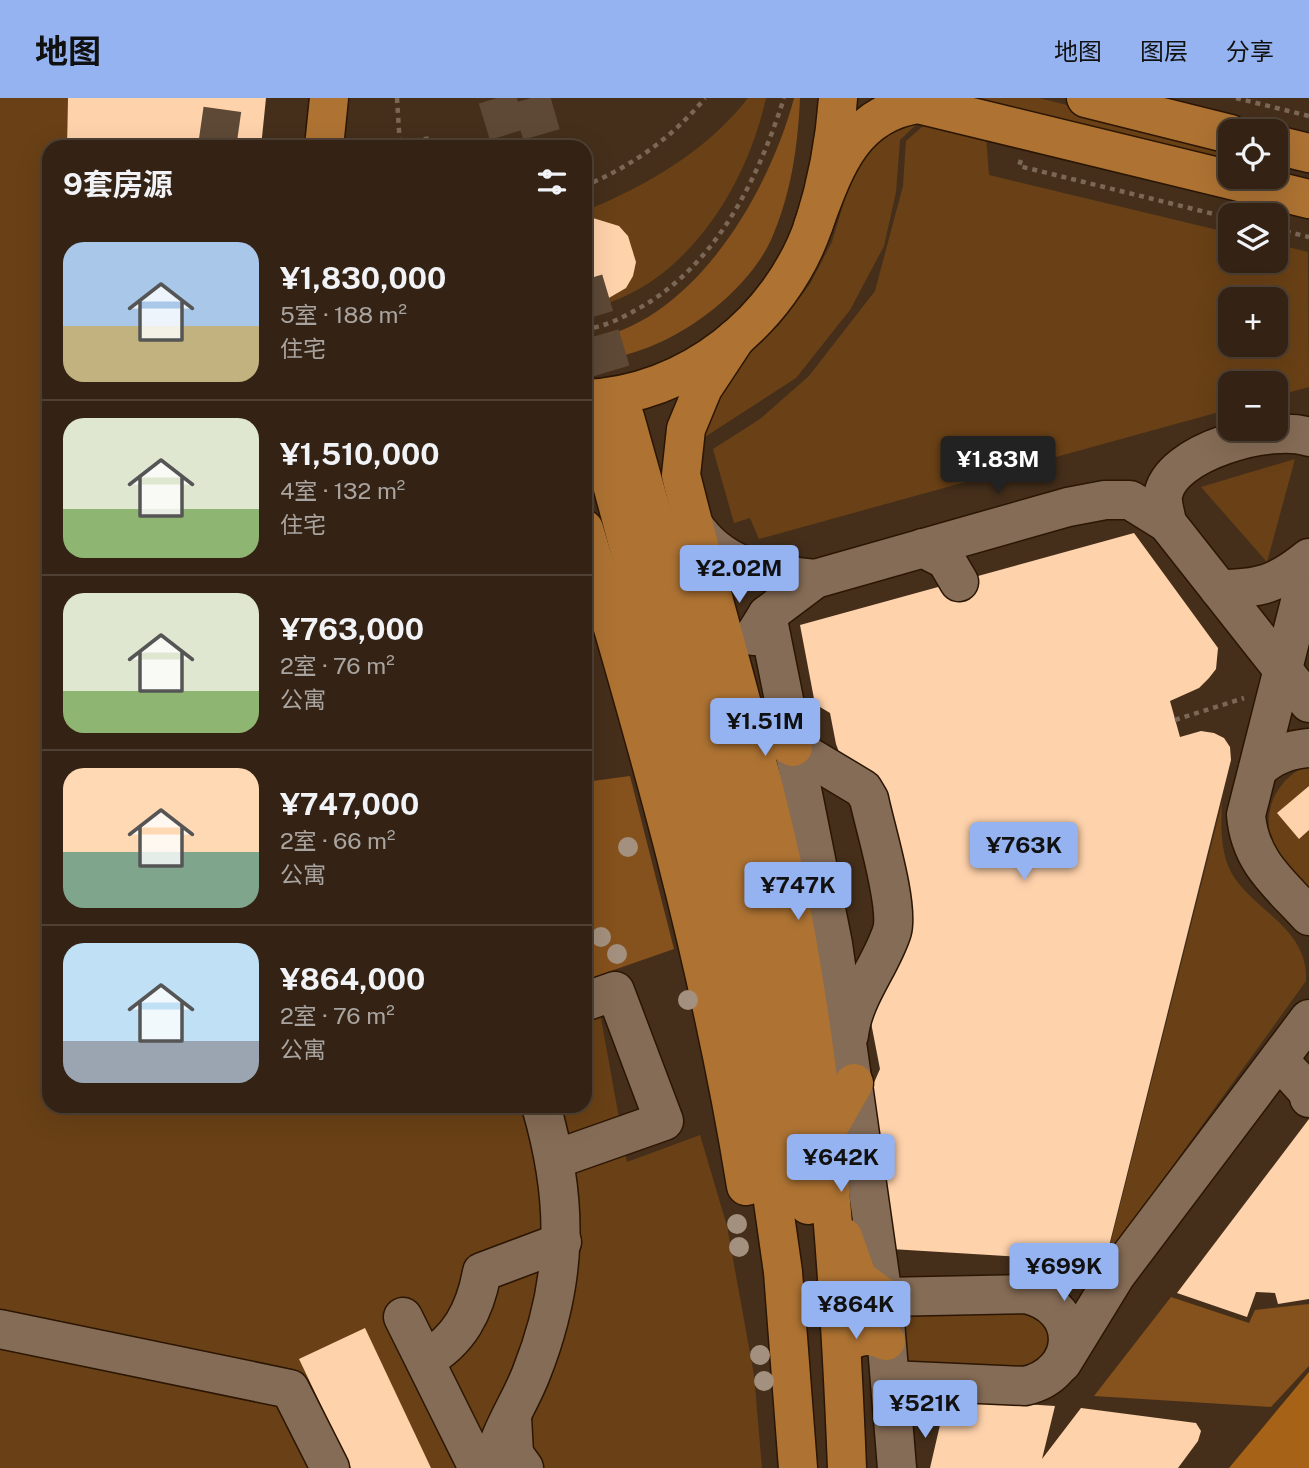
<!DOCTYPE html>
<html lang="zh">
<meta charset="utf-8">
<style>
:root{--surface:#342314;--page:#3f2f22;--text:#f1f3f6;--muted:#a9a4a0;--line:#4e4034;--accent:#95b2f1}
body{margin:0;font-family:"Public Sans","Noto Sans SC",sans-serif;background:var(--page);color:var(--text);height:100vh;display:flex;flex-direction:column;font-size:26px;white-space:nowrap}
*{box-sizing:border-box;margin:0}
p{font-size:23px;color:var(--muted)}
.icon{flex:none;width:38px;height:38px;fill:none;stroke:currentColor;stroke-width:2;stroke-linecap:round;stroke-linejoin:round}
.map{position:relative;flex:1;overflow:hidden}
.side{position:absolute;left:42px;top:42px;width:550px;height:973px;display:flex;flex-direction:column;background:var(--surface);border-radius:21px;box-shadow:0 7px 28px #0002,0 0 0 2px var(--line)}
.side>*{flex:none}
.fabs{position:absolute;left:1218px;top:21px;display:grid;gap:14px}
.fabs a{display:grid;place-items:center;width:70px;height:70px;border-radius:14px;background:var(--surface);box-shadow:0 7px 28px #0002,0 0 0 2px var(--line);font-size:35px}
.price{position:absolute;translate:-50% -60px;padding:0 16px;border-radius:7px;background:var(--accent);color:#111;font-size:23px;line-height:46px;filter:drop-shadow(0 2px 4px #0008)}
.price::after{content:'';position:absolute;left:50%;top:42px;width:21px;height:16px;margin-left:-10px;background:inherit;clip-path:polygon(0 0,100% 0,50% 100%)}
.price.selected{background:#222;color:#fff}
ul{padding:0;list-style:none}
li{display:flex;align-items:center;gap:21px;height:175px;padding:0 21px}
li+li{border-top:2px solid var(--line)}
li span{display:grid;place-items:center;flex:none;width:196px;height:140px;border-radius:21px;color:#555}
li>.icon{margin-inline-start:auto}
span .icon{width:84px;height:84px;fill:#fffc;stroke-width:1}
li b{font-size:30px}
h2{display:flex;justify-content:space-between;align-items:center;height:84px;padding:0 21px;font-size:30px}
header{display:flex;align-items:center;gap:42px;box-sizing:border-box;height:98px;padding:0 35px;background:var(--accent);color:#111}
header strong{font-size:33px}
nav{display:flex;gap:38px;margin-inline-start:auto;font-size:24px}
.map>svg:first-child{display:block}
.green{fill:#6a4116;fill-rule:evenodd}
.forest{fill:#85511c}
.water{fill:#a66318}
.building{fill:#fed2ab}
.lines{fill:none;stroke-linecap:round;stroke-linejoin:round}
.minor-tunnel{stroke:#5e4936;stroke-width:38;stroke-dasharray:38 19;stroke-linecap:butt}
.major-tunnel{stroke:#5e4936;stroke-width:38;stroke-dasharray:38 19;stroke-linecap:butt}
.minor-casing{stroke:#2b1603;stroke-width:41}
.major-casing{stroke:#2b1603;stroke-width:41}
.path{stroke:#7a6755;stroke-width:4.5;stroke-dasharray:5 5;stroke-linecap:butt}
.minor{stroke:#856c56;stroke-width:38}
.major{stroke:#ae7333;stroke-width:38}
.tree{fill:#a4907e}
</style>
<header>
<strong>地图</strong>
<nav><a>地图</a><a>图层</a><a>分享</a></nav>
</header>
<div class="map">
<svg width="1309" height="1370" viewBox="0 0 1309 1370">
<rect width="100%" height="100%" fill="#452f1b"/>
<g class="green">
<polygon points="0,0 68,0 67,49 49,49 49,1008 584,1008 585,832 627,1064 700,1037 727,1128 754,1277 762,1370 0,1370"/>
<path d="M 748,0 L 766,0 C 746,91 682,193 585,211 L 585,113 C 646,88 707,53 748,0 Z"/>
<polygon points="966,0 1039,0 1230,48 1230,66"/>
<path d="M 938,15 L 985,25 L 989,77 L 1230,135 L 1230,163 L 1276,163 L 1276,146 L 1308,154 L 1309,289 L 1276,298 L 1276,285 L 1230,285 L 1230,311 L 759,441 L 750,420 L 734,425 L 713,351 L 760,321 L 809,278 L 875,193 L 903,88 L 906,43 ZM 1230,201 L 1276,201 L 1276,247 L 1230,247 Z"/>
<polygon points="924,19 900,42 896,94 884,148 850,212 796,280 694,346 717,295 751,252 779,227 810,186 832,144 855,67 888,29"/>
<polygon points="1295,361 1267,464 1201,389"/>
<path d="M 1309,667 L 1309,790 C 1299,778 1284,766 1276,752 C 1258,719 1275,680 1309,667 Z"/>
<path d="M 1222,705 C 1221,727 1220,753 1231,774 C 1251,812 1309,829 1306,883 L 1107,1159 Z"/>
<polygon points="1031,1210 1056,1238 1037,1270 911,1266 901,1260 897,1217"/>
</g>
<g class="forest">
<path d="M 794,0 L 800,0 C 798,48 791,97 771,142 C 742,204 654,264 585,262 L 585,242 C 692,228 769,95 794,0 Z"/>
<polygon points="630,678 674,851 585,882 585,684"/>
<polygon points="1171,1199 1249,1225 1255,1212 1309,1206 1309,1268 1271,1309 1094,1298"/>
</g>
<polygon class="water" points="1309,1274 1309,1370 1229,1370"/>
<g class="building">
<polygon points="68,0 266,0 261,49 67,49"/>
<polygon points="593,120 619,128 628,138 636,164 633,178 626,190 602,204 584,203 584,122"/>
<polygon points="1134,435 1218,550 1216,571 1209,580 1199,590 1170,603 1180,639 1201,633 1214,635 1224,640 1230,649 1231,662 1105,1164 891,1151 869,996 880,971 867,904 903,827 836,646 830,615 815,606 800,527"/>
<polygon points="1309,688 1309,732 1299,741 1277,715"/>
<polygon points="1309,1021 1309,1201 1278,1206 1275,1195 1256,1194 1247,1219 1177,1195"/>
<polygon points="365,1230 431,1370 351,1370 299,1261"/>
<polygon points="946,1301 1055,1308 1042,1361 1081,1310 1196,1325 1201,1333 1198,1343 1178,1370 930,1370"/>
</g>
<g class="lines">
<polyline class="minor-tunnel" points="217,49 224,0"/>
<g class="major-tunnel">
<polyline points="497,0 512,49"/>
<polyline points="531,0 545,49"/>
<polyline points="584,182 625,319"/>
</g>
<g class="minor-casing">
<g id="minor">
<path d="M 1167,425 C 1166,417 1162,406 1163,398 C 1169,353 1273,326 1309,339"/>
<path d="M 693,426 C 723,471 764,475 815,481"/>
<polyline points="923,450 946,462 959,484"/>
<path d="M 1309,468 L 1246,717 C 1250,764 1279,785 1309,818"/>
<path d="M 1219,491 C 1260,491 1277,486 1309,460"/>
<polyline points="767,517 833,846 883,1199 897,1370"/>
<polyline points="754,538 767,517 815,481 1068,409 1105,402 1130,402 1167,425 1309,605"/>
<path d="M 793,649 L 863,691 L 869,701 C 875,730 899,807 892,833 C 881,868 853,899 849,937"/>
<path d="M 1258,671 C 1273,657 1289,652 1309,650"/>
<polyline points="1279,962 1308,994 1309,1000"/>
<polyline points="556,1061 664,1023 615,893 584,904"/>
<path d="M 883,1199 L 1026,1196 C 1083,1209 1081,1275 1025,1288 L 890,1282"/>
<polyline points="403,1219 478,1370"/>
<polyline points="0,1231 290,1291 330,1370"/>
<path d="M 425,1262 C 459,1243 475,1213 482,1174 L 562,1144"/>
<polyline points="1062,1265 1116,1177 1309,921"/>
<polyline points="512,1319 514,1356 524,1370"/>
<path d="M 492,1370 C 497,1337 519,1307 531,1276 C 568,1183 569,1104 541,1008"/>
</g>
</g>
<g class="major-casing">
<g id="major">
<polyline points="1086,0 1230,36"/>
<polyline points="1276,47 1309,55"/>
<polyline points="324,49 329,0"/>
<path d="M 813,128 C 834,72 851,16 918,6 L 1309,101"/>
<path d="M 736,240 L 703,290 L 686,331 L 681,377 C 713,507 753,635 782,766 C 825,965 839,1167 847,1370"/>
<path d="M 584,301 C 687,298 781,223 814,126 C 827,85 835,43 838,0"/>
<polyline points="625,319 744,744 791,981 808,1107"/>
<polyline points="595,323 707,742 733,863 757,991 783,1174 798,1370"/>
<path d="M 584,431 C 648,647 710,865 746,1088"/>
<polyline points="746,623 793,649"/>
<polyline points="826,1034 854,985"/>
<polyline points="843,1139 858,1181 883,1199"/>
<path d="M 842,1247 C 858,1237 869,1235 886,1243"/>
</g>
</g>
<g class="path">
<polyline points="397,0 400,49"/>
<polyline points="1236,0 1309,18"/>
<polyline points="387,49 387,46 433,40 437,49"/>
<polyline points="1021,62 1019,68 1230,120"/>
<path d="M 584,88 C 631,69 673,39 705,0"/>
<polyline points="1276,131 1309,139"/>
<path d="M 584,231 C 601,230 620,221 634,213 C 715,170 757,84 784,0"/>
<polyline points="1175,622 1244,600"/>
</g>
<use href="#minor" class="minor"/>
<use href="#major" class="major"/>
</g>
<g class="tree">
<circle cx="628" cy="749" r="10"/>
<circle cx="601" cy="839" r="10"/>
<circle cx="617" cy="856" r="10"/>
<circle cx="688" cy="902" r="10"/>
<circle cx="737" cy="1126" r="10"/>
<circle cx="739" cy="1149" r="10"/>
<circle cx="760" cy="1257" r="10"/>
<circle cx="764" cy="1283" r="10"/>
</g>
</svg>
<div class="fabs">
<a><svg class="icon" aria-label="locate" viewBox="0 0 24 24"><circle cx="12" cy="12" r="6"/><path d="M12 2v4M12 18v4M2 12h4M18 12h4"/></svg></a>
<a><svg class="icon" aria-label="layers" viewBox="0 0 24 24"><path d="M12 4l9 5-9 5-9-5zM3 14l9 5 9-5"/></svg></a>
<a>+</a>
<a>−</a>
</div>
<b class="price selected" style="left:998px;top:398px">¥1.83M</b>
<b class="price" style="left:739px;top:507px">¥2.02M</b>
<b class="price" style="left:765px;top:660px">¥1.51M</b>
<b class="price" style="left:1024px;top:784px">¥763K</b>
<b class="price" style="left:798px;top:824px">¥747K</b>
<b class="price" style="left:841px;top:1096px">¥642K</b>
<b class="price" style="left:1064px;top:1205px">¥699K</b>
<b class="price" style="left:856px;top:1243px">¥864K</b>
<b class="price" style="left:925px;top:1342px">¥521K</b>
<section class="side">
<h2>9套房源<svg class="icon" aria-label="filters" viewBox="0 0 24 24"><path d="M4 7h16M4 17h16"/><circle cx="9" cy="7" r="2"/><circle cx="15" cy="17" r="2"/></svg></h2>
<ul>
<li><span style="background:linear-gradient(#a9c7e8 60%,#c2b280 0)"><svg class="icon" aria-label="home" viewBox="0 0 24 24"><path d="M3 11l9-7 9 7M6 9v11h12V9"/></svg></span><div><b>¥1,830,000</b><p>5室 · 188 m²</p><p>住宅</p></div></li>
<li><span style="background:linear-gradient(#dfe7d0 65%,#8fb573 0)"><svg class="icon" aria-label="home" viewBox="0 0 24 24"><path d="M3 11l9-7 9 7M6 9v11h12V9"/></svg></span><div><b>¥1,510,000</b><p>4室 · 132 m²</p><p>住宅</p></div></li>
<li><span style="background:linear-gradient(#dfe7d0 70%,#8fb573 0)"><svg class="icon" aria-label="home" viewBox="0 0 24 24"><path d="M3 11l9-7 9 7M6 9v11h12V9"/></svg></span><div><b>¥763,000</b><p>2室 · 76 m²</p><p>公寓</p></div></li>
<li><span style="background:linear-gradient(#ffd9b3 60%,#7fa58c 0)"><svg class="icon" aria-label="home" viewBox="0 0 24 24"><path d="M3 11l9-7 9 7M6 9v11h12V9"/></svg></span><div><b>¥747,000</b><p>2室 · 66 m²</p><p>公寓</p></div></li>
<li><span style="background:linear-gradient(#bfe0f5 70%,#9aa5b1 0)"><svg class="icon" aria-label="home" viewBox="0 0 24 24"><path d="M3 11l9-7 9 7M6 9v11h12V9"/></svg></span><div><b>¥864,000</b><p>2室 · 76 m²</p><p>公寓</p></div></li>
</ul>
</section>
</div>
